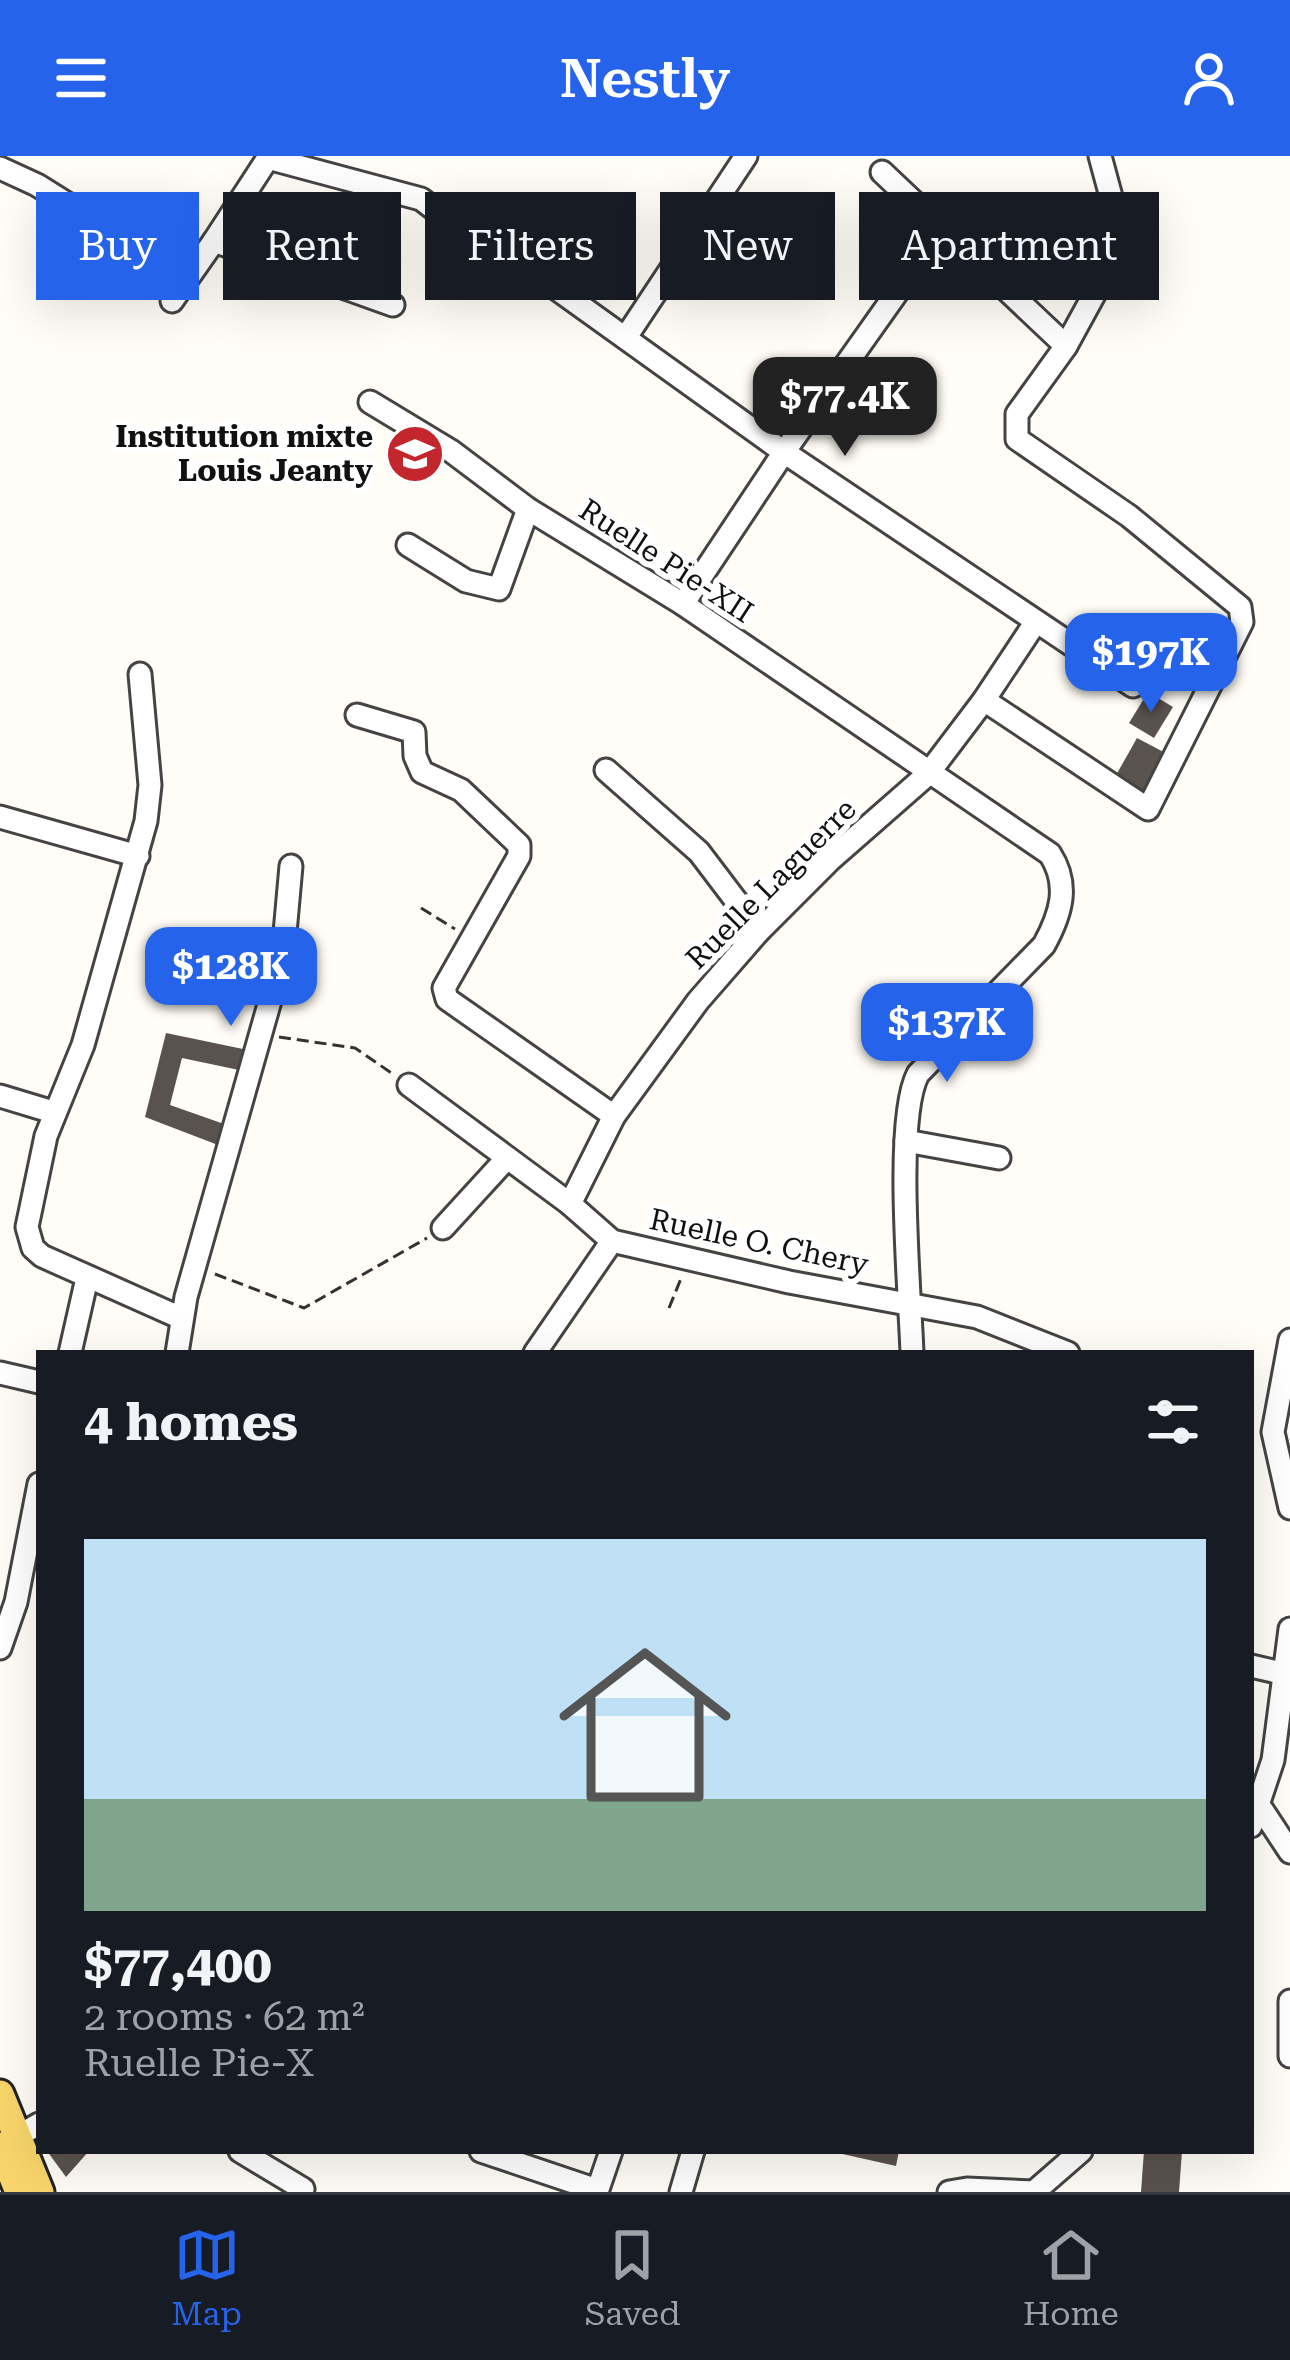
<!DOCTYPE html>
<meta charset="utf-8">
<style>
:root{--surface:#171b24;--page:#242831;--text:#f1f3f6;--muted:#9ea1a6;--line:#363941;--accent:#2563eb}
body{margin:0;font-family:"Roboto Serif",serif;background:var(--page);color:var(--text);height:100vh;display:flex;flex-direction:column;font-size:45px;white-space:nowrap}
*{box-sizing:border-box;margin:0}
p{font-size:39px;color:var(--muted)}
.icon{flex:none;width:66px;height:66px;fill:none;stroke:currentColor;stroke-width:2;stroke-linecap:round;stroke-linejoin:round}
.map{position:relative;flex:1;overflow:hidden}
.panel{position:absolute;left:36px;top:1194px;width:1218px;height:804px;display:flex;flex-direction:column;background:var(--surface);border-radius:0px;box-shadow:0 12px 48px #0002}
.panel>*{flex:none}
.top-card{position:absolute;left:36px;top:36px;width:1218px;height:108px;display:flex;gap:24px}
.price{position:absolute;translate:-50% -102px;padding:0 27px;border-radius:24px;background:var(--accent);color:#fff;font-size:39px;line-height:78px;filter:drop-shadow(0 3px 6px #0008)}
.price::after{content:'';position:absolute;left:50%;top:72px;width:36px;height:27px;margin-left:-18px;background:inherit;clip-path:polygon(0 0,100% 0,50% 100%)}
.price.on{background:#222;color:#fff}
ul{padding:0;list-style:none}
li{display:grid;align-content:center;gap:24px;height:636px;padding:0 48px}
li span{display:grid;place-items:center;height:372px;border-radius:0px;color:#555}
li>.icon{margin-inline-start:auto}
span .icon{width:216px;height:216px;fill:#fffc;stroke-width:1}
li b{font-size:51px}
h2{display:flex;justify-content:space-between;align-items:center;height:144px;padding:0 48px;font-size:51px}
.tag{padding:0 42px;border-radius:0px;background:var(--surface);box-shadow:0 12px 48px #0002;font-size:42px;line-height:108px}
.tag.on{background:var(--accent);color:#fff}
header{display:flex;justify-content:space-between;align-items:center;height:156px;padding:0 48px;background:var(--accent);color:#fff;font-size:54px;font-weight:600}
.tab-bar{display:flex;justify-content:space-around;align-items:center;height:168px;border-top:3px solid var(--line);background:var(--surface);font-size:33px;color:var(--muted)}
.tab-bar a{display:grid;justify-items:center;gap:6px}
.tab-bar .on{color:var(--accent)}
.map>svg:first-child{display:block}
.building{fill:#5a524d}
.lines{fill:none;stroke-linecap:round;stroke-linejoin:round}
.minor-casing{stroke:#444;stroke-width:27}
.major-casing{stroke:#222;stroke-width:33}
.path{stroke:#333;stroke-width:3;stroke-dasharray:12 6;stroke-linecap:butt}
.minor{stroke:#fff;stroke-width:21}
.major{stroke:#f9d66b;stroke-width:27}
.labels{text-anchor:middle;stroke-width:12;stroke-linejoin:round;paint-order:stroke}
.poi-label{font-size:30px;font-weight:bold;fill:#111;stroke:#fff;text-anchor:end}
.street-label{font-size:30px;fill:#111;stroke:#fff}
</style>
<header><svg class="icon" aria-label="menu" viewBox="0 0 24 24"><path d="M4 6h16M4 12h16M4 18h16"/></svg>Nestly<svg class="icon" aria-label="person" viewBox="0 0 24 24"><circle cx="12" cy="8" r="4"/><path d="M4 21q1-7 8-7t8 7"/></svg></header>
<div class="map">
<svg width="1290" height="2036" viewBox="0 0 1290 2036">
<rect width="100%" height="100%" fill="#fffdf5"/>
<g class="building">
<polygon points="1148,536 1173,551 1154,582 1129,567"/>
<polygon points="1137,582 1173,601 1152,641 1115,621"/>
<polygon points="166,877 243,893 239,914 182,902 170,949 224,968 218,989 145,961"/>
<polygon points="47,1995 89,1995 66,2021"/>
<polygon points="829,1995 899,1995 896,2010"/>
<polygon points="1144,1995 1182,1995 1179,2036 1141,2036"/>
</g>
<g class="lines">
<g class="minor-casing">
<g id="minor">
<polyline points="0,12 37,29 77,54"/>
<polyline points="882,16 1066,190"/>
<polyline points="172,145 214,85"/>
<polyline points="393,149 214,85 268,2 421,43 460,73 515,103 784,296 1133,530"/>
<polyline points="626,181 746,0"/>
<path d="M 370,246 L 451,295 L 528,353 L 683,448 L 1050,698 C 1070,729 1061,758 1044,789 L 918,918 C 894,963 910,1137 912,1197"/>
<polyline points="408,389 466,425 499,433 528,353"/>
<polyline points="683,448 784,296 942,73"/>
<polyline points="140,518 150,629 146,665 83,889 46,980 27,1071 33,1092 42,1100 181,1162"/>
<polyline points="984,544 1148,653 1242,466 1240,451 1129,360 1017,283 1017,258 1066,190 1119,93 1120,74 1100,0"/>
<polyline points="357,559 414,576 415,600 422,616 461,634 519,689 519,700 444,832 447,843 614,960"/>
<polyline points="606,614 699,696 759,775"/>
<polyline points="0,661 138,700"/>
<polyline points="409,929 570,1048 612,1085 789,1126 977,1161 1068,1197"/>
<polyline points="0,940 53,956"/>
<polyline points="906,985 999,1002"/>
<polyline points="570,1048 614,960 698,845 759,775 831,703 928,618 984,544 1035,467"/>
<polyline points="443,1072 507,1002"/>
<polyline points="1290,1184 1273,1276 1290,1352"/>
<polyline points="70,1197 87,1122"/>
<polyline points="177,1197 186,1141 283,799 291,710"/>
<polyline points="535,1197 612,1085"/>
<polyline points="0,1217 39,1226"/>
<polyline points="0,1492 16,1446 39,1328"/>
<polyline points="1251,1510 1290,1519"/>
<polyline points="1259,1649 1290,1696"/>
<polyline points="1251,1670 1273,1604 1290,1473"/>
<polyline points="1290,1845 1290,1900"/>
<polyline points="6,1987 39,1968"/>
<polyline points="240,1995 303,2033"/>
<polyline points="481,1995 597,2034"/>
<polyline points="597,2036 611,1995"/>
<polyline points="681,2036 693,1995"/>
<polyline points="949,2036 967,2033 1034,2036 1081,1995"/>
</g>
</g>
<g class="major-casing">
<g id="major">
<polyline points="0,1938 40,2036"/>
<polyline points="0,1990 19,2036"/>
</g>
</g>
<g class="path">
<polyline points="421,752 455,773"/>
<polyline points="279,881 355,892 393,918"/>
<polyline points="215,1118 304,1152 427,1082"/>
<polyline points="669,1152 682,1120"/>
</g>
<use href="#minor" class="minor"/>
<use href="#major" class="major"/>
</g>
<defs>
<g id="school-disc" transform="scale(3)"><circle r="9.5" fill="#c4262e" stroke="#fff"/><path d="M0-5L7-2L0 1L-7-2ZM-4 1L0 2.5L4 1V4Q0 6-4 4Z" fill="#fff"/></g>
</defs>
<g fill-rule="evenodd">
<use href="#school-disc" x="415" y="298"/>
</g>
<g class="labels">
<g class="poi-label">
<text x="373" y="291">Institution mixte<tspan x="373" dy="34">Louis Jeanty</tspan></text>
</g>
<g class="street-label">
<text transform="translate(666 405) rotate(33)" y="10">Ruelle Pie-XII</text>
<text transform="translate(771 728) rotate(-45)" y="10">Ruelle Laguerre</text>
<text transform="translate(759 1086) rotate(12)" y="10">Ruelle O. Chery</text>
</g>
</g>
</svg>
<b class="price on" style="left:845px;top:303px">$77.4K</b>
<b class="price" style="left:1151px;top:559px">$197K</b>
<b class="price" style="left:231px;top:873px">$128K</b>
<b class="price" style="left:947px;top:929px">$137K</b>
<div class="top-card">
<a class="tag on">Buy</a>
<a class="tag">Rent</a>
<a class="tag">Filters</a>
<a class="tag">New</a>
<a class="tag">Apartment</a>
</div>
<section class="panel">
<h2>4 homes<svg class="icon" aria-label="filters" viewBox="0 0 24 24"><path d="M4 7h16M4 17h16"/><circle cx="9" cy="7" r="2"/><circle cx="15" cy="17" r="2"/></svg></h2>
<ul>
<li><span style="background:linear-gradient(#bfe0f5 70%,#7fa58c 0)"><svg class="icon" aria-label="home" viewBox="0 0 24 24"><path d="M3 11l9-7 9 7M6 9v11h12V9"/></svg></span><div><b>$77,400</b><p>2 rooms · 62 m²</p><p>Ruelle Pie-X</p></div></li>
</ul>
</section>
</div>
<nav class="tab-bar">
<a class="on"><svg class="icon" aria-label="map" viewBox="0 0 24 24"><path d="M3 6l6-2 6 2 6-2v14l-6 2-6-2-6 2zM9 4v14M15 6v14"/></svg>Map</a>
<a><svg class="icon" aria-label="saved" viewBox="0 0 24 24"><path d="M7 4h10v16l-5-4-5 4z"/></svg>Saved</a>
<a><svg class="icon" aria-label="home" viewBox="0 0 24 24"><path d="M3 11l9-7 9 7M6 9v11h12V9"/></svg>Home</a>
</nav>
